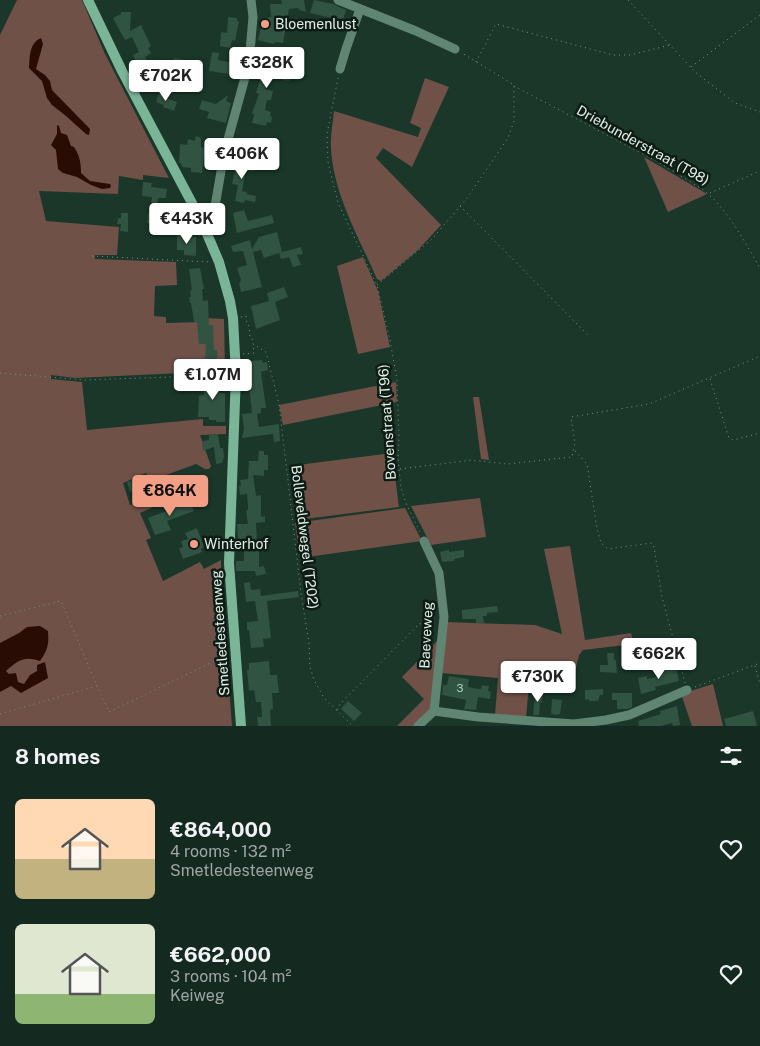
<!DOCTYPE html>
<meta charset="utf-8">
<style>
:root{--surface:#142920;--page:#1d3129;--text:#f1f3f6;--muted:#9da6a5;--accent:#f39f85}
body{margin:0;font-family:"Public Sans",sans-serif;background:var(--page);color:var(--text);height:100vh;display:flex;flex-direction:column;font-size:19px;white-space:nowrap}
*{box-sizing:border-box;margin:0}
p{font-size:16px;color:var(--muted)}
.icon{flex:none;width:28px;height:28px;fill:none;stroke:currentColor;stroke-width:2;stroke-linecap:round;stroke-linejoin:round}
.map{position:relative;height:726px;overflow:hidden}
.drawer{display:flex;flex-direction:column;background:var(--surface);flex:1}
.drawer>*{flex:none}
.price{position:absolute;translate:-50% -42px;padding:0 11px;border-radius:5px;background:#fff;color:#222;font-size:16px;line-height:32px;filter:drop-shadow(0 1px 2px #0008)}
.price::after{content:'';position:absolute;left:50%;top:30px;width:15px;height:11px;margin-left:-8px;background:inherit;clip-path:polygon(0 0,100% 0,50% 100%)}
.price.on{background:var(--accent);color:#111}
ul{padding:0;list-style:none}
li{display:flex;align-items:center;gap:15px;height:125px;padding:0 15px}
li span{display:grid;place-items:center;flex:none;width:140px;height:100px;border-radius:8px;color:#555}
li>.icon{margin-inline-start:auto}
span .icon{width:60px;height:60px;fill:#fffc;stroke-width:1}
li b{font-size:21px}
h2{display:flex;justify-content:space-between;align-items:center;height:60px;padding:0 15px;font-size:21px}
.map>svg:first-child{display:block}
.green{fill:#6f5148}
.water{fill:#290d05}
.building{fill:#305342}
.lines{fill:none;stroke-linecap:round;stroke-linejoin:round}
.path{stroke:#7c9388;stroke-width:1;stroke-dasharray:1 4;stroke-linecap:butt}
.street{stroke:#618573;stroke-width:9}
.secondary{stroke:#7bb598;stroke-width:10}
.poi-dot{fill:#f39f85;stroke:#0f1c15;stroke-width:2}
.labels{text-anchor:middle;stroke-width:5;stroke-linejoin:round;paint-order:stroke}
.number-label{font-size:11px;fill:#b4cabe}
.poi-label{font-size:14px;fill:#e0f1e8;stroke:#0f1c15;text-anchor:start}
.street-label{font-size:14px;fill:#e0f1e8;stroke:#0f1c15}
</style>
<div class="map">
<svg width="760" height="726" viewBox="0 0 760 726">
<rect width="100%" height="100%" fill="#1a372a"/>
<g class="green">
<path d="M 17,0 L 82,0 L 105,54 L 169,178 L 143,175 L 143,180 L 119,176 L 118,194 L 39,191 L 46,221 L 119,227 L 117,255 L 95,255 L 95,259 L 176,262 L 177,285 L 155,286 L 154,316 L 166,317 L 166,323 L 201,322 L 205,318 L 224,319 L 225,371 L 75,378 L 51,375 L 51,379 L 82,382 L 87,430 L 203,419 L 203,426 L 226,426 L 226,434 L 200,435 L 211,466 L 209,469 L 205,469 L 196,464 L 166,475 L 166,483 C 157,490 150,482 146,473 L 123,483 L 130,505 L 165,491 L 169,500 L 140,513 L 151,538 L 146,540 L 163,581 L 200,562 L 204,569 L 221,560 L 221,584 L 232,726 L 0,726 L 0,35 Z"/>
<path d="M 425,78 L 449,87 L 412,167 L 383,148 L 376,158 L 441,225 L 418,250 L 381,281 L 377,279 C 359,237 334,196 331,149 C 330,136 333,123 334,111 L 418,137 L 421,128 L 410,123 Z"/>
<polygon points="644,157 707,194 668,212"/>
<polygon points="363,257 378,291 390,347 358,354 337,266"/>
<polygon points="396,382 397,402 283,425 279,405"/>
<polygon points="473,397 479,397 489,460 481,459"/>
<polygon points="392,453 399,507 297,520 290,466"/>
<polygon points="480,498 486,537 431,545 411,506"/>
<polygon points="405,508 422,541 300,558 295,523"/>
<polygon points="570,546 585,640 631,633 634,644 583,650 579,655 575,672 556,670 557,664 531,661 526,718 495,715 498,678 441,673 445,622 535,625 562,634 544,549"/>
<polygon points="439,639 430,711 415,726 397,726 424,699 402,677"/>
<polygon points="713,684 723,726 692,726 681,694"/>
</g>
<g class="water">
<path d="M 41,38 L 43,44 L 36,69 L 45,75 L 50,81 L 52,90 L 90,129 L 89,135 L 86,134 L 66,116 L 52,105 L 47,98 L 42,81 L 29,68 C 30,57 29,43 41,38 Z"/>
<path d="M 57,125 L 59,126 L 61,133 L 67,135 L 71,146 L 74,147 C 80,156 81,163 81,173 L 90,181 L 110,184 L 111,186 L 110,188 L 102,189 L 91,185 L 77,177 L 63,173 L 58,169 L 56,150 L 51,145 L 57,134 Z"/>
<path d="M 40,626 L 48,631 C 49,644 48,650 40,661 C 24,656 19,660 6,671 L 9,674 L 16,673 L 18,682 L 24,684 L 30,675 L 37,671 L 37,665 L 45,662 L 48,678 L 21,693 L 11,686 L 0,692 L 0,643 L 19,633 L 27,627 Z"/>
</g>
<g class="building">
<polygon points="281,0 304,0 306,12 299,10 298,8 289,9 283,43 275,42 274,44 258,40 263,19 271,17 270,4 282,4"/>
<polygon points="314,0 333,4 346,10 343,20 336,18 336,19 310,13"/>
<polygon points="121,12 131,12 130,31 141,25 151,46 148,48 151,53 145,57 152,70 156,69 160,81 153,84 142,63 138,65 133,55 139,52 132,37 125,40 113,18 121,14"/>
<polygon points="228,17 237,18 237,21 239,21 235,41 232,40 230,48 220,46 221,32 227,33"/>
<polygon points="212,52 219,53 218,60 229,62 231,62 231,59 239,60 236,78 229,76 229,74 209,71"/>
<polygon points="265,56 277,59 276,62 292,66 289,81 282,80 284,71 271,68 265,89 273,91 271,100 267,100 265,110 271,112 270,116 272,117 271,123 267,122 266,126 252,123 254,114 252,113 259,94 256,93 260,80 253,78 256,69 261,70"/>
<polygon points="174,58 196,62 193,74 172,71"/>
<polygon points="159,93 166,95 165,98 177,102 174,111 163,107 164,105 156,102"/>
<polygon points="228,95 226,101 231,103 226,123 207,118 209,112 199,109 202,100 216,104"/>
<polygon points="196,136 201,138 201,147 216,149 214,160 204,158 202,173 191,172 191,168 182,167 181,163 179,163 180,144 187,145 188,139 195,141"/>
<polygon points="249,138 258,140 257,147 263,148 261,154 245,151"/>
<polygon points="233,160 255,165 254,171 246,170 242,191 247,192 246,194 256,196 255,202 245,200 244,203 235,201 238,185 232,184 235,171 231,170"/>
<polygon points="143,182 152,183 151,187 167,189 166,198 158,198 157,209 162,209 160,225 147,223 148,213 150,213 152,197 142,196"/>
<polygon points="244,210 248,221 272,215 274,223 237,233 233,213"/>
<polygon points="121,213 128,213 128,232 120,231 121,224 117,224 118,218 121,218"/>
<polygon points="277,232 282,252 264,258 261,250 253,252 262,287 241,292 239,284 241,280 237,268 247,265 243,251 233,252 231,246 250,240 252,249 259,237"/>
<polygon points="177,235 196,237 196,256 184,255 184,250 177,250"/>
<polygon points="301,247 303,254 297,255 301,265 293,267 289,257 281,259 279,253"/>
<polygon points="200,268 204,289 202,289 203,301 208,300 209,325 213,325 214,350 217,350 218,369 201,369 201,360 205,360 206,344 199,344 197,322 194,322 191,303 190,303 189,297 191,297 190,291 192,290 189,269"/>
<polygon points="284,287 288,297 275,302 280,320 256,329 251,306 269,301 267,293"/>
<polygon points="262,360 263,363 267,362 268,370 261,372 266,408 261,408 261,413 257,414 259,427 279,424 280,441 274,442 273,434 242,438 244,429 242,414 252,413 249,385 249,381 251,380 250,361"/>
<polygon points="218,370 220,393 225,393 225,422 216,422 216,420 209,420 209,417 198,417 199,396 204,395 204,385"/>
<polygon points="218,434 220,448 223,448 224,457 222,463 216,464 214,447 203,451 202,441 209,440 209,435"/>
<polygon points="259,451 264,451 264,455 268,455 268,470 264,470 264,476 253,475 256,496 261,495 261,517 265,516 265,522 256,523 257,541 268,541 268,549 267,551 259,551 259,567 264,566 266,574 256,576 255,571 236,571 236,561 244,561 244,541 238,541 237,524 248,524 246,510 248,510 248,506 247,494 240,495 239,486 241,486 240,480 248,479 249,461 258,461"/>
<polygon points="146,475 148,481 143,482 144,485 130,492 127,482"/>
<polygon points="189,499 194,511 167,521 171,530 155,535 148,518 174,508 173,505"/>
<polygon points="197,528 204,547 201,549 202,552 183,559 179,548 183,547 181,541 188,539 185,533"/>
<polygon points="449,550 449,552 464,550 464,557 454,559 454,561 442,562 440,552"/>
<polygon points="250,582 251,590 260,589 261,596 298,591 299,597 267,601 271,638 263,639 264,647 251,648 249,630 247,630 247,622 258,621 255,601 246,602 244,583"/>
<polygon points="497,606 498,612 487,613 487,616 483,616 484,623 476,623 476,619 462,619 462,610"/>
<polygon points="607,653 614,653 614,660 616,660 617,673 600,672 600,665 608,665"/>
<polygon points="269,661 270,675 277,675 279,693 272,693 273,709 270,710 271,726 258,726 257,717 262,717 261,702 256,702 254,690 249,691 247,670 249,670 249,663"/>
<polygon points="669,664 670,668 676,667 679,681 655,687 656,690 641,694 638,678 647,676 647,679 661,676 660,671 663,670 662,665"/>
<polygon points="449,676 469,679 468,687 479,689 481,689 482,685 489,686 488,691 491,692 490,699 478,697 476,710 464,709 466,700 442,695 443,685 447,685"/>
<polygon points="603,689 603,695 600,695 598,701 589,701 589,699 585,700 585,690"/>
<polygon points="535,693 543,694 542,703 540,703 539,715 533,715"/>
<polygon points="612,693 632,693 632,707 627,709 617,709 617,700 612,700"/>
<polygon points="552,699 562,700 560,714 555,715 551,713"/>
<polygon points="348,701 362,713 354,721 341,709"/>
<polygon points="677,706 680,725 673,726 672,723 661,726 639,726 638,721 661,714 660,711"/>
<polygon points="753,711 757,726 726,726 724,719"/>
</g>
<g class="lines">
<g class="path">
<polyline points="628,0 695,72 735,103 760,112"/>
<polyline points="476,62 496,24 613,55 630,55 670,45"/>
<polyline points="691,67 760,15"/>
<polyline points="338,78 327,134 328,162 338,203 377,285 390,340 397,380 399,438 398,458 401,488 406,503 421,534"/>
<path d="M 514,86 L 658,162 L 702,189 C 728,209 744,241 760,268"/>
<polyline points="710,193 760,171"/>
<polyline points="460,206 590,337"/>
<polyline points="92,256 209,262"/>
<polyline points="377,285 432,239 467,198 508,138 514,121 514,85 462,53"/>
<polyline points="241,317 246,316 247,324 249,326 250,336 252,337 253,344 266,352 279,404 301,593 309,644 310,667 314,680 324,698 353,726"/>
<polyline points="243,354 254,353 253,344"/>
<polyline points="0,373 85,380 228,375"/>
<polyline points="710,379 729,438 733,440 760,433"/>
<polyline points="575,451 587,464 597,528 601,543 608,549 652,543 654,547 662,597 685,683"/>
<polyline points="400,469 472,460 507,464 572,457 575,444 571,417 649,404 760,356"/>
<polyline points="0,616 61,601 97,686"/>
<polyline points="755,666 760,685"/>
<polyline points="695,687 760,663"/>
<polyline points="337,710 340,704 419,624 435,622"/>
<polyline points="0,714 97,686 109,712 227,655"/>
</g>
<g class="street">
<polyline points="338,0 416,31 455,49"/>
<polyline points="340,69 346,49 360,9"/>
<polyline points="202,222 214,212 224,154 249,63 253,17 251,0"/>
<polyline points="434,711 478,717 574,724 606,720 629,715 687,690"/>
<polyline points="418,726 434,711 444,617 439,573 424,541"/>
</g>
<polyline class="secondary" points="88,0 122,71 202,222 219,262 230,301 233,318 236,374 229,563 241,726"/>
</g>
<g class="poi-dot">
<circle cx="265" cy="24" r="5"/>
<circle cx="194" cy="544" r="5"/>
</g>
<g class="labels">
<g class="number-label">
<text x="460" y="692">3</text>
</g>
<g class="poi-label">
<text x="275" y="29">Bloemenlust</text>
<text x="204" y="549">Winterhof</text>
</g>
<g class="street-label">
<text transform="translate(643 145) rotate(29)" y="5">Driebunderstraat (T98)</text>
<text transform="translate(387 422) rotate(-94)" y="5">Bovenstraat (T96)</text>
<text transform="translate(305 537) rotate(83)" y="5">Bolleveldwegel (T202)</text>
<text transform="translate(220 633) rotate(-94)" y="5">Smetledesteenweg</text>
<text transform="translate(426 635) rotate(-87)" y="5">Baeveweg</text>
</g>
</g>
</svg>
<b class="price" style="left:267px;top:89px">€328K</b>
<b class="price" style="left:166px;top:102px">€702K</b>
<b class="price" style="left:242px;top:180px">€406K</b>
<b class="price" style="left:187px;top:245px">€443K</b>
<b class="price" style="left:213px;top:401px">€1.07M</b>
<b class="price on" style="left:170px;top:517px">€864K</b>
<b class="price" style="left:659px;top:680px">€662K</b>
<b class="price" style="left:538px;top:703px">€730K</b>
</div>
<section class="drawer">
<h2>8 homes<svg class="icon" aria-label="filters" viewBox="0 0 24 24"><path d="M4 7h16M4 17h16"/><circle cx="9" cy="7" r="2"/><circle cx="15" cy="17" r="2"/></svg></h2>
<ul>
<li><span style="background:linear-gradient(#ffd9b3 60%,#c2b280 0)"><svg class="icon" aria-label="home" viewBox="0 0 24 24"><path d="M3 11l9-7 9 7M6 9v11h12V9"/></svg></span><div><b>€864,000</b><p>4 rooms · 132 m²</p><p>Smetledesteenweg</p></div><svg class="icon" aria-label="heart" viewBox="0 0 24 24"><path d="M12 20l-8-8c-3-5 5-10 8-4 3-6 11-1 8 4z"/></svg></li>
<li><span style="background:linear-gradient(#dfe7d0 70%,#8fb573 0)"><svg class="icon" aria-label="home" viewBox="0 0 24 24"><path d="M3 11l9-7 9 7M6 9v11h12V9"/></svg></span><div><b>€662,000</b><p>3 rooms · 104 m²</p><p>Keiweg</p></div><svg class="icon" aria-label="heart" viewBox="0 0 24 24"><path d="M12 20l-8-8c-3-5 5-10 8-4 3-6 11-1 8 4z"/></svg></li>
</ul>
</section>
